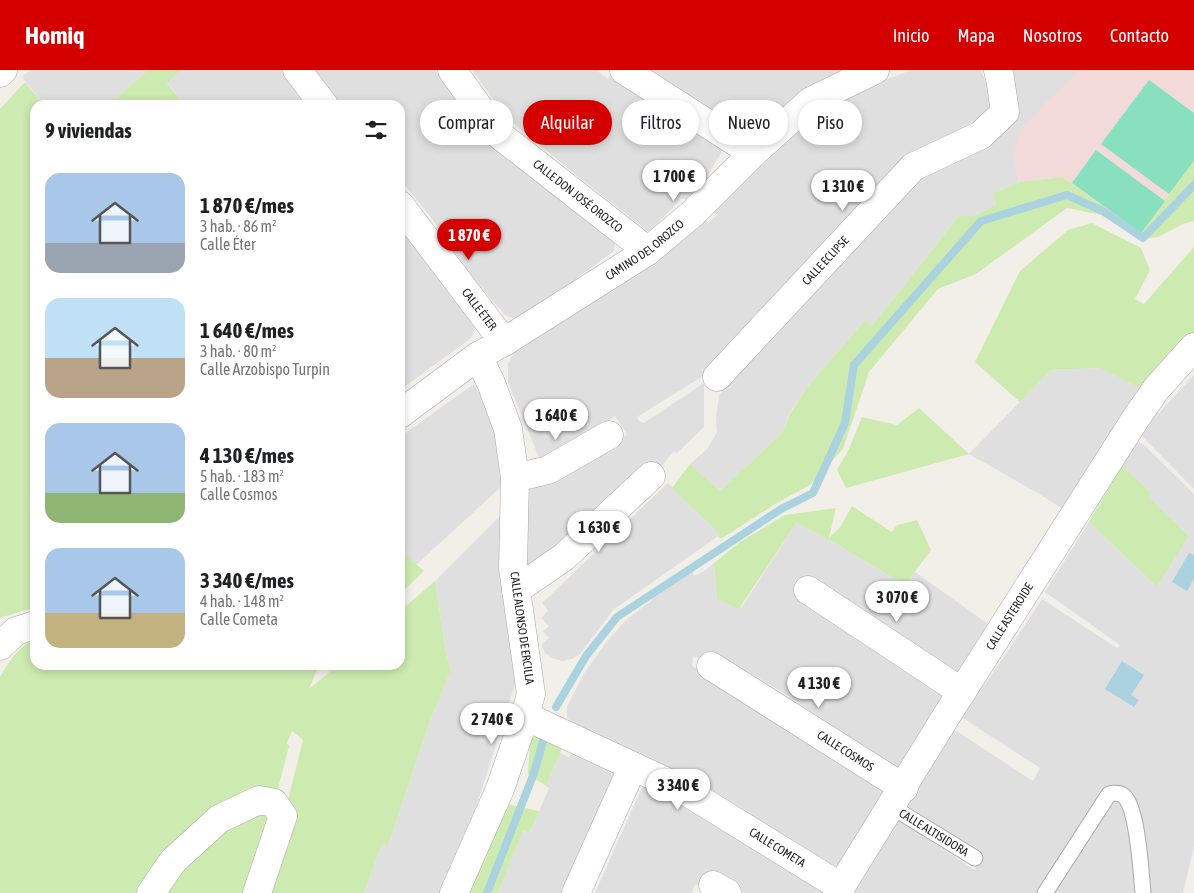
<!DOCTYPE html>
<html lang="es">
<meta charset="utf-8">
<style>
:root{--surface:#fff;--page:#f6f6f6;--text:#202124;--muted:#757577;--accent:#d40000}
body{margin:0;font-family:"Asap Condensed",sans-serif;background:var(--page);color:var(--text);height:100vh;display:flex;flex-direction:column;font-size:19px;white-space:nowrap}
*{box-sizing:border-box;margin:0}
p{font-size:16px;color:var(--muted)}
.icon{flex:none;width:28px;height:28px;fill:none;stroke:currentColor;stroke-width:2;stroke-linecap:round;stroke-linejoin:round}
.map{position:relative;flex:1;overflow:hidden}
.sheet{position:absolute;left:30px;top:30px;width:375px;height:570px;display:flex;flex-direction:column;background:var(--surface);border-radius:15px;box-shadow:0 2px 8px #0003}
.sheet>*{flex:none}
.banner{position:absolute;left:420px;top:30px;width:475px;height:45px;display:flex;gap:10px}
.price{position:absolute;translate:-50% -42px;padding:0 11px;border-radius:18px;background:#fff;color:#222;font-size:16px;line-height:32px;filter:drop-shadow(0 1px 2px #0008)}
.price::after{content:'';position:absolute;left:50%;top:30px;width:15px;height:11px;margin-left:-8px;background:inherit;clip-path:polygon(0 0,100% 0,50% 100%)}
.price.current{background:var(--accent);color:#fff}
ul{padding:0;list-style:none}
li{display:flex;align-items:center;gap:15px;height:125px;padding:0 15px}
li span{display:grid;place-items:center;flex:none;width:140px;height:100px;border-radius:15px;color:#555}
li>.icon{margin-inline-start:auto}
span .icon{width:60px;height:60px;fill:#fffc;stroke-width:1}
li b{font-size:21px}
h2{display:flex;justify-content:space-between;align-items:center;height:60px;padding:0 15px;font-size:21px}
.pill{padding:0 18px;border-radius:22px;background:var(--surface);box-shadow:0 2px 8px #0003;font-size:18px;line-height:45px}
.pill.current{background:var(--accent);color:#fff}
header{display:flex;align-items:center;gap:30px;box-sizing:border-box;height:70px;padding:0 25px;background:var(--accent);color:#fff}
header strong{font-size:24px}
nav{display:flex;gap:28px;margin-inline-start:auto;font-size:18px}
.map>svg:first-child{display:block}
.residential{fill:#e0dfdf}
.commercial{fill:#f2dad9}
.grass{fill:#cdebb0}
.pitch{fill:#88e0be}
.water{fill:#aad3df}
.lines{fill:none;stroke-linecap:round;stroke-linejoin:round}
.stream{stroke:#aad3df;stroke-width:8}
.service-casing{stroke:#a9a9a9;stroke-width:17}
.minor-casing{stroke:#a9a9a9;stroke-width:29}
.service{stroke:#fff;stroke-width:15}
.minor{stroke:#fff;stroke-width:28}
.labels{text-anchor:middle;stroke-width:4.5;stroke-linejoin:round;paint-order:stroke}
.street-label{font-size:12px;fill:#222;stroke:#fff}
</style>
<header>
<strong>Homiq</strong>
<nav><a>Inicio</a><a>Mapa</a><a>Nosotros</a><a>Contacto</a></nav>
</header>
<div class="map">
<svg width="1194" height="823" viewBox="0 0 1194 823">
<rect width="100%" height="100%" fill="#f2efe9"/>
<g class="residential">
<polygon points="30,0 148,0 108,35 44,35 22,7"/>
<polygon points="181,0 281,0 310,35 185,35 167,12"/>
<polygon points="314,0 435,0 475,57 484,67 615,172 614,181 530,243 521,247 513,248 505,245 471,205 429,145 400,109 400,35 342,35"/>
<polygon points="472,0 596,0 608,9 610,5 639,26 724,78 704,112 687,129 681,129 649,162 572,102 505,46"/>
<polygon points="648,0 844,0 814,18 798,24 777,44 770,39 752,68"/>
<polygon points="911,0 981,0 995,35 708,303 637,347 639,351 644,353 704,313 704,357 677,383 674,381 658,401 572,469 529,495 526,492 525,416 620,372 627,364 615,346 585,367 540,390 508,312 508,294 514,282 704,148 708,153 717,145 712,140 818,42 871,16"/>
<polygon points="1009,0 1081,0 1039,40 1041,42 1022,56 1014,86 1019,112 993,123 996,135 973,146 959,146 872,256 865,250 807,317 790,343 782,363 720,421 690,394 707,379 715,366 717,362 716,348 719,325 740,304 736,300 908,114 1015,47 1017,26"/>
<polygon points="400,155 474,252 475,258 471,268 400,320"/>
<polygon points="1102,298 1145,321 1066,441 1036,422 969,384 1051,300"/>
<polygon points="1194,305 1194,419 1141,365 1156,340 1159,343"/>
<polygon points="474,314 484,332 493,353 503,415 416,495 400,480 400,367"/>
<polygon points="1138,371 1144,375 1194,424 1194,776 1183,823 853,823 898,749 974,800 984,786 907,736 955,660 1033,711 1040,698 961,647 981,616 983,617 1010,578 1042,529 1117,578 1120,575 1045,522 1089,452 1157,517 1189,466 1149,427 1151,423 1122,395"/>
<polygon points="668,413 721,464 613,540 580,584 572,589 562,591 553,588 545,583 541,575 549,568 543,561 549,556 541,548 548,541 542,533"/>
<polygon points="500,446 500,506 517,608 475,741 444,823 364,823 382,774 388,776 429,654 451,600 446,583 435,511"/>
<polygon points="796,453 828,469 905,515 915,502 991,556 960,605 805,507 795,527 945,625 898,700 782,622 716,583 710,581 706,590 693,586 692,596 742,626 892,724 842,796 836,797 688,706 575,655 570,652 567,646 567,637 583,605 605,574 624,552 679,508 692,501 694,506 704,501 714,493 717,529 740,540"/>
<polygon points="572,682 614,701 616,704 566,823 498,823 523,761 530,763 549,718 546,716 560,683 569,687"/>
<polygon points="644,713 682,728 825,823 744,823 723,808 709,801 703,816 695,814 692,823 595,823"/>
</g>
<polygon class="commercial" points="1081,0 1194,0 1194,91 1141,163 1062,107 1019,112 1014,86 1019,62 1022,56 1040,42 1038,40"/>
<g class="grass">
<polygon points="148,0 181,0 167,13 185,35 108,35"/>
<polygon points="25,12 44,35 35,35 35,537 0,548 0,39"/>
<polygon points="1194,91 1194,151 1183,154 1158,167 1143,169 1101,145 1067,138 976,204 938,219 869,302 843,379 810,415 777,433 721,469 718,466 720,464 672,418 690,394 720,421 782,363 790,344 807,317 865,250 872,256 959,146 973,146 996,135 993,123 1019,112 1062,107 1141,163"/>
<polygon points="1092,153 1141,178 1150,200 1135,229 1144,234 1194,177 1194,264 1165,294 1145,321 1101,298 1051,300 1020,332 975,292 1020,201 1068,160"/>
<polygon points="919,338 969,384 846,418 837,400 849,379 862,347 897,355"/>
<polygon points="1122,395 1151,423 1149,427 1189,466 1157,517 1089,452"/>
<polygon points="852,436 892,462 897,455 917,450 931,480 905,515 828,469 796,453 741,536 740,540 717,529 714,493 740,472 785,445 836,438 829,468 841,456"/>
<polygon points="400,480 424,501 400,524"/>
<path d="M 435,511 L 446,583 L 451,600 L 429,654 L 388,776 L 382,774 L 364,823 L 262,823 L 269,806 L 303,670 L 292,661 L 287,673 L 289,676 L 251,823 L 0,823 L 0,607 C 9,593 18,575 35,570 L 35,595 L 319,595 L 309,619 L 338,595 L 400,595 L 400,541 Z"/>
<polygon points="536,666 563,676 546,716 528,704 530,670"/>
<polygon points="502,733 539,741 530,763 523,761 498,823 464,823"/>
</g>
<g class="pitch">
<polygon points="1149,10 1194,43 1194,91 1169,124 1101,74"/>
<polygon points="1096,80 1165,131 1141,163 1072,113"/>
</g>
<g class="water">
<polygon points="1189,483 1194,485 1194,509 1187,521 1172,512"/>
<polygon points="1122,591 1144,605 1131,625 1139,630 1134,637 1105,619"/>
</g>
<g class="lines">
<g class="stream">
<polyline points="556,637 586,586 617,547 781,439 813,423 845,353 854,295 981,151 1067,125 1103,141 1143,168 1194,115"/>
<polyline points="487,823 534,703 544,668"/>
</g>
<g class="service-casing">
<g id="service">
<path id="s1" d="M 892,737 L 975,788"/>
<path d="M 1045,823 L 1109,724 C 1114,723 1120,723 1124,726 C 1138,739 1141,803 1143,823"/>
</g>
</g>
<g class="minor-casing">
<g id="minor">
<polyline points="297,0 324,35"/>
<path id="s2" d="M 452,0 L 497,63 L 648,181"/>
<polyline points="624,0 753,83"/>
<polyline points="0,3 3,0"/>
<path id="s3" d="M 400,135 L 504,272"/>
<path id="s4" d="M 717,307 L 913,97 L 981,65 L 1005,42 L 1000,8 L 998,0"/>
<path id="s5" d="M 400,344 L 478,286 L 504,272 L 648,181 L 692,144 L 753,83 L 811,31 L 875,0"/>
<polyline points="515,408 548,400 609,365"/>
<polyline points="516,520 564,487 651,406"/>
<polyline points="808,520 962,622"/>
<polyline points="0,576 16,561 35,555"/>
<path id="s6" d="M 711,596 L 904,718"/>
<path id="s7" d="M 525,646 L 684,720 L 841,817"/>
<polyline points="713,815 727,823"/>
<polyline points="151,823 173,791 219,749 259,730 274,733 283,746 257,823"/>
<polyline points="454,823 500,719 525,646 531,624 513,498 515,408 508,359 491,313 478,286"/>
<polyline points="576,823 633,696"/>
<path id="s8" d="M 837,823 L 947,645 L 1136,348 L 1157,318 L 1194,277"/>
</g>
</g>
<use href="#service" class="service"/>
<use href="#minor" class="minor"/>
</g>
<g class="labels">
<g class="street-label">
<text dy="4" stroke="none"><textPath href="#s2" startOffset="180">CALLE DON JOSÉ OROZCO</textPath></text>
<text dy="4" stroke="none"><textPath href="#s5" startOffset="295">CAMINO DEL OROZCO</textPath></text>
<text dy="4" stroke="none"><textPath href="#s4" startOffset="159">CALLE ECLIPSE</textPath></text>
<text dy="4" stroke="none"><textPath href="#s3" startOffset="131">CALLE ÉTER</textPath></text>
<text dy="4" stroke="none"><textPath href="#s8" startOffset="326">CALLE ASTEROIDE</textPath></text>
<text transform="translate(522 558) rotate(82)" y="4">CALLE ALONSO DE ERCILLA</text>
<text dy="4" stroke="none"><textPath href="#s6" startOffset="159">CALLE COSMOS</textPath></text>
<text dy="4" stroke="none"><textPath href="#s1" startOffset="49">CALLE ALTISIDORA</textPath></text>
<text dy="4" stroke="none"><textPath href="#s7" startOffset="285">CALLE COMETA</textPath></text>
</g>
</g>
</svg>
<b class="price" style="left:674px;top:132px">1 700 €</b>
<b class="price" style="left:843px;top:142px">1 310 €</b>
<b class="price current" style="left:469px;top:191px">1 870 €</b>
<b class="price" style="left:556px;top:371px">1 640 €</b>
<b class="price" style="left:599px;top:483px">1 630 €</b>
<b class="price" style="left:897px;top:553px">3 070 €</b>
<b class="price" style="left:819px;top:639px">4 130 €</b>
<b class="price" style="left:492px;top:675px">2 740 €</b>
<b class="price" style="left:678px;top:741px">3 340 €</b>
<div class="banner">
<a class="pill">Comprar</a>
<a class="pill current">Alquilar</a>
<a class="pill">Filtros</a>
<a class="pill">Nuevo</a>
<a class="pill">Piso</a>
</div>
<section class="sheet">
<h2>9 viviendas<svg class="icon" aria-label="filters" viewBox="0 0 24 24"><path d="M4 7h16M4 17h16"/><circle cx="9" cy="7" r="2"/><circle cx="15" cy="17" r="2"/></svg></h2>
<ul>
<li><span style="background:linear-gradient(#a9c7e8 70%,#9aa5b1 0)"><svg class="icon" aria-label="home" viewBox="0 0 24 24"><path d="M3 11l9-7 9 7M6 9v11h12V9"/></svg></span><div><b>1 870 €/mes</b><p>3 hab. · 86 m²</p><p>Calle Éter</p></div></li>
<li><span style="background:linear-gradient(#bfe0f5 60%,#b9a48a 0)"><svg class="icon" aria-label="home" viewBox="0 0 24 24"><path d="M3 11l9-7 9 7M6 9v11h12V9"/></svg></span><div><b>1 640 €/mes</b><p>3 hab. · 80 m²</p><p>Calle Arzobispo Turpin</p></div></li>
<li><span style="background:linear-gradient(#a9c7e8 70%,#8fb573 0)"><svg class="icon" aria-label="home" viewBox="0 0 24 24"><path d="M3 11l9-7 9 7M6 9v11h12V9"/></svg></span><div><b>4 130 €/mes</b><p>5 hab. · 183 m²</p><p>Calle Cosmos</p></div></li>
<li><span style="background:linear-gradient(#a9c7e8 65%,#c2b280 0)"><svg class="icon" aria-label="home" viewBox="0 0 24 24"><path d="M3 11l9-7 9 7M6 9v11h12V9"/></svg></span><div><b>3 340 €/mes</b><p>4 hab. · 148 m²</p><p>Calle Cometa</p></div></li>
</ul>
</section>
</div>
